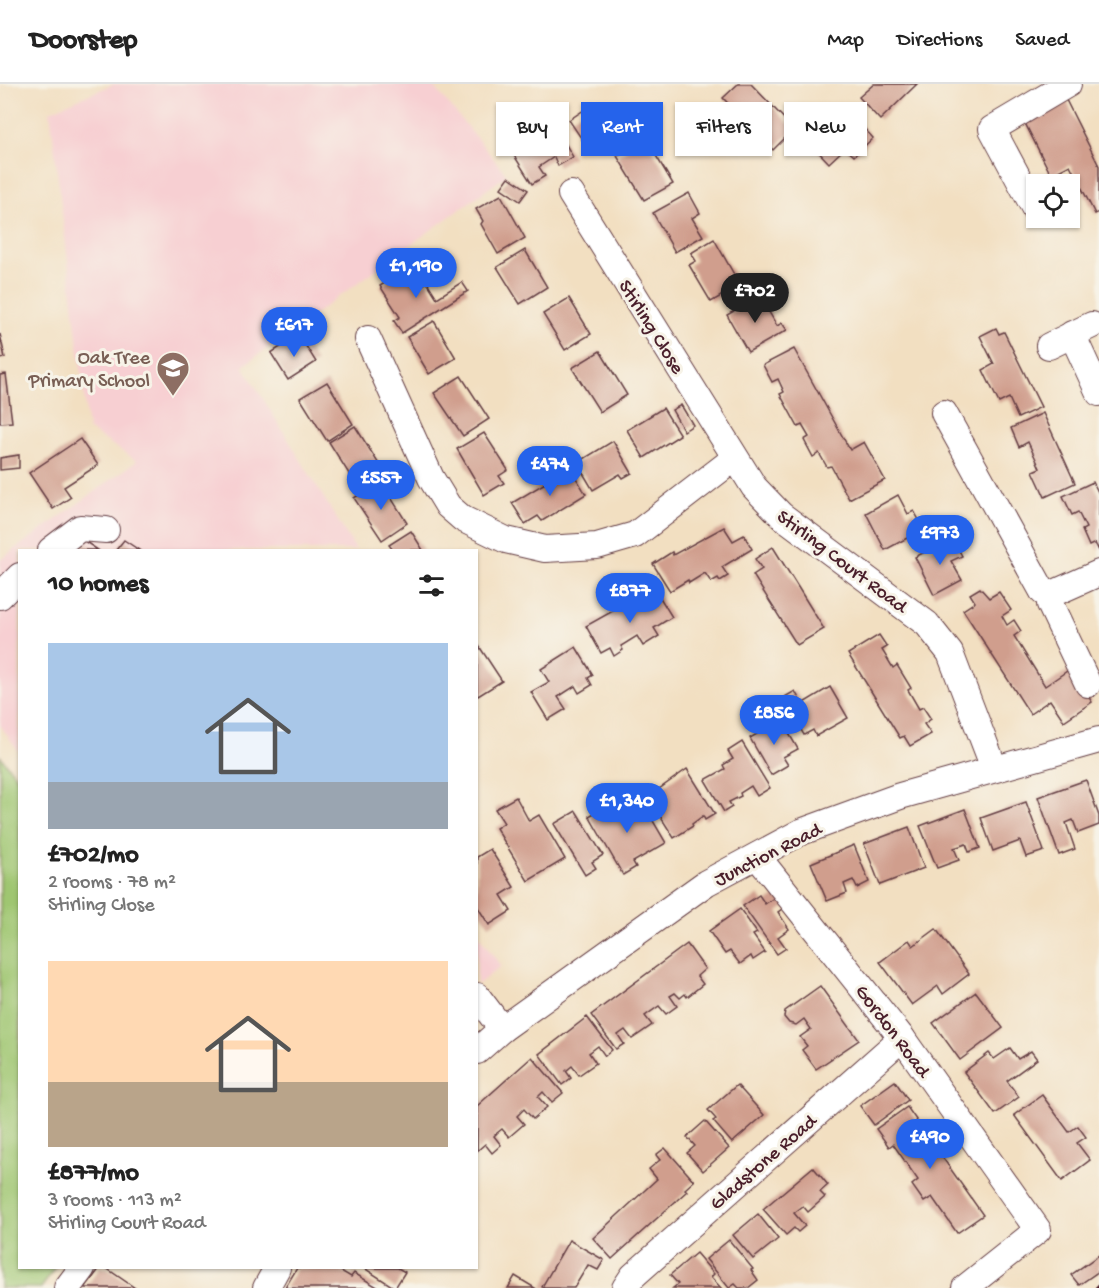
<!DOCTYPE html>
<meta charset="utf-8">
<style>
:root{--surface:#fff;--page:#f6f6f6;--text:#222;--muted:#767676;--line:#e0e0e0;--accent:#2563eb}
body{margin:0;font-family:"Gochi Hand",sans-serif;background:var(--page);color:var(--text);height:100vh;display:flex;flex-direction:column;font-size:22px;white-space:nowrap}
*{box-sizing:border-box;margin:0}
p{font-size:20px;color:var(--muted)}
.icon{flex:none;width:33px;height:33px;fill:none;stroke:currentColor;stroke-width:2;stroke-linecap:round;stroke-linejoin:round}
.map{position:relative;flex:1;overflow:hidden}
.details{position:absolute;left:18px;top:465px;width:460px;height:720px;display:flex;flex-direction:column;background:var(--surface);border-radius:0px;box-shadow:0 2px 4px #0004}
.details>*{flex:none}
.banner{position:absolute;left:496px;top:18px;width:512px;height:54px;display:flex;gap:12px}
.controls{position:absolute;left:1026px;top:90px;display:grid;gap:12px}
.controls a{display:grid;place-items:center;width:54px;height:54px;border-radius:0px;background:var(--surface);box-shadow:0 2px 4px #0004;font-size:30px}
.price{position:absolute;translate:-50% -51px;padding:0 14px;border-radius:21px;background:var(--accent);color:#fff;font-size:20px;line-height:39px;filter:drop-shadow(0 2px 3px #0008)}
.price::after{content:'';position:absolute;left:50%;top:36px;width:18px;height:14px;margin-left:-9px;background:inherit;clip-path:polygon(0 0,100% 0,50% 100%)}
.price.active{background:#222;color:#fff}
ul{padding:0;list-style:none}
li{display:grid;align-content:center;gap:12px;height:318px;padding:0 30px}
li span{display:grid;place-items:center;height:186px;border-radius:0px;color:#555}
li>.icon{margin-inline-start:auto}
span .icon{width:108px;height:108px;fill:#fffc;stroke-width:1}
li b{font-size:26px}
h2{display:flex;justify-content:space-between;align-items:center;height:72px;padding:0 30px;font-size:26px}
.tag{padding:0 21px;border-radius:0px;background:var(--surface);box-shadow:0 2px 4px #0004;font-size:21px;line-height:54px}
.tag.active{background:var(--accent);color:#fff}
header{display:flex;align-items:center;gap:36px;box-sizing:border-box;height:84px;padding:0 30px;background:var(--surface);border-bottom:2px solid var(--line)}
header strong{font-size:28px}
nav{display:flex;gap:33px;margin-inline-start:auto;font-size:21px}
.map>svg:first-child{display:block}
.built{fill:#f7cfd2}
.green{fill:#9fc671;stroke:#74724e;stroke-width:1.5}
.building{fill:#d09e8d}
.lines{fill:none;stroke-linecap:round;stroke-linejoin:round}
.minor-casing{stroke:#633c42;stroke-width:28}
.minor{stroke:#fff;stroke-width:26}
.rail{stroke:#4a1f2b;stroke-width:4.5}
.labels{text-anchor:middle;stroke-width:6;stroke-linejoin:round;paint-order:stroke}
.street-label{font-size:20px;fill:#4a1f2b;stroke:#f7f3e8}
.education-label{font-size:20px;fill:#785e54;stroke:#f7f3e8;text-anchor:end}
</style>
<header>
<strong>Doorstep</strong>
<nav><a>Map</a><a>Directions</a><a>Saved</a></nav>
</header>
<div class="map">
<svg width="1099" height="1204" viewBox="0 0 1099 1204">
<rect width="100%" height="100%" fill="#f7f3e8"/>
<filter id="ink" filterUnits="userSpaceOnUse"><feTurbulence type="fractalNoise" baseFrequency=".0167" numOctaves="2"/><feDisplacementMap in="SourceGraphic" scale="12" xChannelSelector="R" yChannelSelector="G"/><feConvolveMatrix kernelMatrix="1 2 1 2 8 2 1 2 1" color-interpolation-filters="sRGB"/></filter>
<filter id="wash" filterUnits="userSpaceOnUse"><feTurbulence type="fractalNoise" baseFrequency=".008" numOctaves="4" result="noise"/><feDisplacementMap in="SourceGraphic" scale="24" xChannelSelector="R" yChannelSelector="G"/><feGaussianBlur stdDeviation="1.35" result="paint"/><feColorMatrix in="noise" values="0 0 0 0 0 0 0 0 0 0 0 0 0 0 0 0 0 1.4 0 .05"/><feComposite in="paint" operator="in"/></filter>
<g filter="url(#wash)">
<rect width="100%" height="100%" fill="#f2dfc1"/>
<g class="built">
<polygon points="114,0 432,0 507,91 243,282 356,466 20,466 19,668 0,641 0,476 137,377 88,345 50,27"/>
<polygon points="477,849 501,882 477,901"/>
</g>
<polygon class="green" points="0,672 20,697 20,1184 56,1184 41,1204 0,1204"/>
<g id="blocks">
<g class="building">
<polygon points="738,0 751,0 794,45 773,66 723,14"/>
<polygon points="874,0 917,0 880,36 859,13"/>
<polygon points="1066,16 1099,82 1099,128 1095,130 1070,81 1051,91 1024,37"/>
<polygon points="590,22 607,50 587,63 569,36"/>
<polygon points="847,26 873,54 854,72 845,64 829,79 811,60"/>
<polygon points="553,38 573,73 558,82 554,73 539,83 545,92 532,100 510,65"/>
<polygon points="647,48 656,63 652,65 673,100 644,116 617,72 628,65 625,61"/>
<polygon points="509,93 528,106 520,117 501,104"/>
<polygon points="689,109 700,129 692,134 703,152 675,168 653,129"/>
<polygon points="501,111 525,154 498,170 481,140 483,137 476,125"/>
<polygon points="714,155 740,201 711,218 689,181 696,177 691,169"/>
<polygon points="525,166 547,203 520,220 497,183"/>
<polygon points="407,185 419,203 427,198 437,214 462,198 468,207 402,249 394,237 400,233 380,202"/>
<polygon points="760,212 777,242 782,239 787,246 748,268 727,231"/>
<polygon points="569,214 591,250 565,266 543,230"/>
<polygon points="434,237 456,274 429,290 407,253"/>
<polygon points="996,244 999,250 1004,248 1041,323 1018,334 1009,314 999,319 983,286 994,280 980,252"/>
<polygon points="0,250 5,274 0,275"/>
<polygon points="299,251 316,278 288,296 271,269"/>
<polygon points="794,265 850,366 864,358 885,396 849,415 831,382 827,383 819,369 813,373 804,356 809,353 802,341 798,343 780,310 784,308 778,295 772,298 763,281"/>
<polygon points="600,267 627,311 600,328 572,284"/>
<polygon points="6,290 12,338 0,339 0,291"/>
<polygon points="461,292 489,335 463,352 434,309"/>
<polygon points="327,298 353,340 327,357 300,314"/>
<polygon points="681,321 693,341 684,347 672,326"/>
<polygon points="663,324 680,351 644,374 627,346"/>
<polygon points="1043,329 1075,399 1045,413 1033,387 1040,384 1028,358 1019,363 1011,344"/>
<polygon points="355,342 382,385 356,401 329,358"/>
<polygon points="484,349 508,386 499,392 504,399 484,411 457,365"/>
<polygon points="80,355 98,381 64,403 71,413 53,425 29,389"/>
<polygon points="613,357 632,389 623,394 620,390 593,406 577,379"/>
<polygon points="19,371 19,384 0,386 0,374"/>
<polygon points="570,384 586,410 542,437 538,432 525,440 512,419"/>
<polygon points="1093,398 1099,410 1099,467 1095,459 1089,462 1082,446 1086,444 1078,428 1072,431 1063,412"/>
<polygon points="378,399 382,406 385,404 407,439 382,456 354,414"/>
<polygon points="898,411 908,430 914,427 924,445 885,466 866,429"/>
<polygon points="724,443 733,457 744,451 752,465 722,483 728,492 720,497 718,494 711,498 705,489 689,499 688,496 670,507 653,480 672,468 673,471"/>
<polygon points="411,447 423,466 393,466 389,461"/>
<polygon points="952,454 962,472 951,477 962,496 934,511 915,473"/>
<polygon points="81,455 98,466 72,466"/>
<polygon points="124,456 139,466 116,466"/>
<polygon points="773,463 824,545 797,561 753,491 762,485 755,475"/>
<polygon points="980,504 989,514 999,508 1011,526 1002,532 1007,541 1014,536 1021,547 1014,552 1045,602 1070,585 1092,618 1064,637 1050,616 1030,630 963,526 975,518 970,510"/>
<polygon points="656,507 672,533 654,544 659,552 643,562 637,552 621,562 623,566 614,572 610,564 601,569 586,542 636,514 638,518"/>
<polygon points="879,551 887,563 882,566 893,584 897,581 911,604 908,606 919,625 923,623 931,635 924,640 931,650 910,662 904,652 900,654 848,570"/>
<polygon points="477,559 502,597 478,612 477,611"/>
<polygon points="576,563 593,591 588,594 592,601 579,609 575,602 558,613 566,625 548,636 531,608 549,598 541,585"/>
<polygon points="830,603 848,634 816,652 813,646 804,651 783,614 795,607 802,620"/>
<polygon points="781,636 798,665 783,673 788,681 771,691 750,654"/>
<polygon points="742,658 770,704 757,712 751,702 740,709 741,712 729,718 732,723 724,728 705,696 725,685 723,681 733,675 728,667"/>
<polygon points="687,685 715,730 705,736 703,732 692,740 693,742 674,754 648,713"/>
<polygon points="1086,696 1099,732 1099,741 1078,749 1073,736 1066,739 1075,765 1059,771 1038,713"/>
<polygon points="516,713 529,737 539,731 565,775 528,797 496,744 504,739 495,725"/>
<polygon points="613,718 620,731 642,718 666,759 633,778 636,783 623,791 589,732"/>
<polygon points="1026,718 1044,767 1026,773 1020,757 993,767 981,734"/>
<polygon points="965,725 980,764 969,768 966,760 954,764 959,776 937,784 920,742"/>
<polygon points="576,727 603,771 592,778 596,784 585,791 554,740"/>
<polygon points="909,743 924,784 880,801 864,760"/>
<polygon points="854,761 869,798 857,804 853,796 844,800 847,809 827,817 811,779"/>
<polygon points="490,765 514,803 501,811 511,827 489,841 477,822 477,773"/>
<polygon points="781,809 789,820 778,828 789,845 778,853 786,864 777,870 743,822 759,811 765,820"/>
<polygon points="740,825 757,849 753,851 765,868 753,876 751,872 740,880 730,867 725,870 709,847"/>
<polygon points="936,845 969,890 943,910 938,902 912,921 880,878 909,856 913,862"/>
<polygon points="687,860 705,885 697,892 703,900 687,913 685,910 680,914 675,909 670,912 677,922 666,930 659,922 645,932 652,941 632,955 625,946 618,951 624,960 616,965 591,931"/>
<polygon points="820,902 859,956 816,985 802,966 807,962 800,953 811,945 804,935 796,941 789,939 784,933 785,927"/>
<polygon points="976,908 1003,944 960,976 933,939"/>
<polygon points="587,933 612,966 605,972 598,962 589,969 596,979 579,991 572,982 566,987 571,994 562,1001 539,970"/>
<polygon points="1010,964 1018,975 1031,967 1037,975 1007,997 1019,1013 995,1030 964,988 989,969 994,975"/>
<polygon points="532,973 563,1009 552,1018 543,1008 538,1013 547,1023 533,1035 524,1025 517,1032 524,1040 509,1053 502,1045 497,1049 494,1052 501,1061 492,1069 485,1060 477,1067 477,1022"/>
<polygon points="895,997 908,1016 874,1041 860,1022"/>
<polygon points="737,1001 764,1031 732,1059 713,1037 716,1035 708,1026"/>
<polygon points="1042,1011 1069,1048 1078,1042 1086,1053 1077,1059 1090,1076 1062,1097 1014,1031"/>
<polygon points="907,1023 983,1131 957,1149 932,1113 924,1118 912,1101 918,1096 893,1060 889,1063 876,1045"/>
<polygon points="705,1037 729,1064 703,1087 687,1069 695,1062 687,1053"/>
<polygon points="665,1064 694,1097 685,1105 687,1107 612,1175 593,1154 657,1095 649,1085 660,1076 656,1071"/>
<polygon points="813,1083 828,1101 820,1108 825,1113 808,1128 803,1122 794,1129 805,1142 798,1148 794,1144 786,1151 763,1125"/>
<polygon points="758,1130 778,1155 753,1175 733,1151"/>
<polygon points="569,1156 604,1176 598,1186 588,1181 574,1204 544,1204 542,1203"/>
<polygon points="729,1156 753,1185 751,1186 758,1196 748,1204 739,1204 735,1200 729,1204 706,1175"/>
<polygon points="696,1169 714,1190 711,1193 721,1204 673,1204 678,1200 670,1191"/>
<polygon points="1099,1171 1099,1187 1079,1201 1071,1191"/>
<polygon points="100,1184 106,1184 135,1204 85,1204"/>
<polygon points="297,1184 336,1184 351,1193 354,1189 379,1204 285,1204"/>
<polygon points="364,1184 398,1184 405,1188 395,1204"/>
<polygon points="515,1192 535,1204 508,1204"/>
</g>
</g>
</g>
<g filter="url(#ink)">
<use href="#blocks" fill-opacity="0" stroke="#633c42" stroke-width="1.5"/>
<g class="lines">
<g class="minor-casing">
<g id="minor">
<polyline points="571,110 754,403 781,431 927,540 950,569 994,684"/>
<polyline points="1036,127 992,45 1068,0"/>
<polyline points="1072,250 1099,309"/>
<polyline points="368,255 431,394 448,422 463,435 506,456 545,465 597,462 635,451 735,374"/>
<polyline points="1049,262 1092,241"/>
<polyline points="944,329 1043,508 1052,510"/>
<polyline points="51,466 80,444 106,446"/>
<polyline points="0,512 20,492"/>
<polyline points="1088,600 1050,520 1052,510 1099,489"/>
<polyline points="757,772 902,954 1038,1146 965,1204"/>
<polyline points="477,912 502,945"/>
<polyline points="477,967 502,945 706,799 801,748 900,712 1099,656"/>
<polyline points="67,1204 82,1184"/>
<polyline points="266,1204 277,1184"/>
<polyline points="625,1204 633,1192 902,954"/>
</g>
</g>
<use href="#minor" class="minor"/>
<polyline class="rail" points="1097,1204 1099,1202"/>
</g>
</g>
<defs>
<g id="school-pin" transform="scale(1.725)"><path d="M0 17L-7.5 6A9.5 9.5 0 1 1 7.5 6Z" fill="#8d6e63" stroke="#f7f3e8"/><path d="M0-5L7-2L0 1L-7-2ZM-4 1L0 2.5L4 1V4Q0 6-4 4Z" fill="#fff"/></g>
</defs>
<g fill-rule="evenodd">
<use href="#school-pin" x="173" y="284"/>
</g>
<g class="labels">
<g class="street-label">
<text transform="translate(653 242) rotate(58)" y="7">Stirling Close</text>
<text transform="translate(843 476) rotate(37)" y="7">Stirling Court Road</text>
<text transform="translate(767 769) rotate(-27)" y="7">Junction Road</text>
<text transform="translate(894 946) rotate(53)" y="7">Gordon Road</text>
<text transform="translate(762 1077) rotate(-41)" y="7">Gladstone Road</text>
</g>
<g class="education-label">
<text x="150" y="279">Oak Tree<tspan x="150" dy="23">Primary School</tspan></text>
</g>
</g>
</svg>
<div class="controls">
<a><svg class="icon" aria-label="locate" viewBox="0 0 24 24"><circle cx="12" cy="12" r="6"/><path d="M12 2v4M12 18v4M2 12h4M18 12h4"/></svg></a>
</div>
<b class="price" style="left:416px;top:215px">£1,190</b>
<b class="price active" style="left:755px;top:240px">£702</b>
<b class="price" style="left:294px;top:274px">£617</b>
<b class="price" style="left:550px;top:413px">£474</b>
<b class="price" style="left:381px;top:427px">£557</b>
<b class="price" style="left:940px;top:482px">£973</b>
<b class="price" style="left:630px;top:540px">£877</b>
<b class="price" style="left:774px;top:662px">£856</b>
<b class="price" style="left:627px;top:750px">£1,340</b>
<b class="price" style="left:930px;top:1086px">£490</b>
<div class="banner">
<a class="tag">Buy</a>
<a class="tag active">Rent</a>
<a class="tag">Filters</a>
<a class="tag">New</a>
</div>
<section class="details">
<h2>10 homes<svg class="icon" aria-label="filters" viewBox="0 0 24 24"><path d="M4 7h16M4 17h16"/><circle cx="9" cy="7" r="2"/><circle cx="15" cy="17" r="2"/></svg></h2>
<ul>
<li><span style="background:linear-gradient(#a9c7e8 75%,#9aa5b1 0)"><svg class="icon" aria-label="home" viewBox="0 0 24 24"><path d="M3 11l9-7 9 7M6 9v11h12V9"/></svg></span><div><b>£702/mo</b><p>2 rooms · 78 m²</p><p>Stirling Close</p></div></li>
<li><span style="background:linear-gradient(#ffd9b3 65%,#b9a48a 0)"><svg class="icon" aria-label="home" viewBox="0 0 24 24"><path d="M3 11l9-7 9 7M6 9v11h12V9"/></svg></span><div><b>£877/mo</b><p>3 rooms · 113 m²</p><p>Stirling Court Road</p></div></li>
</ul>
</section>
</div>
